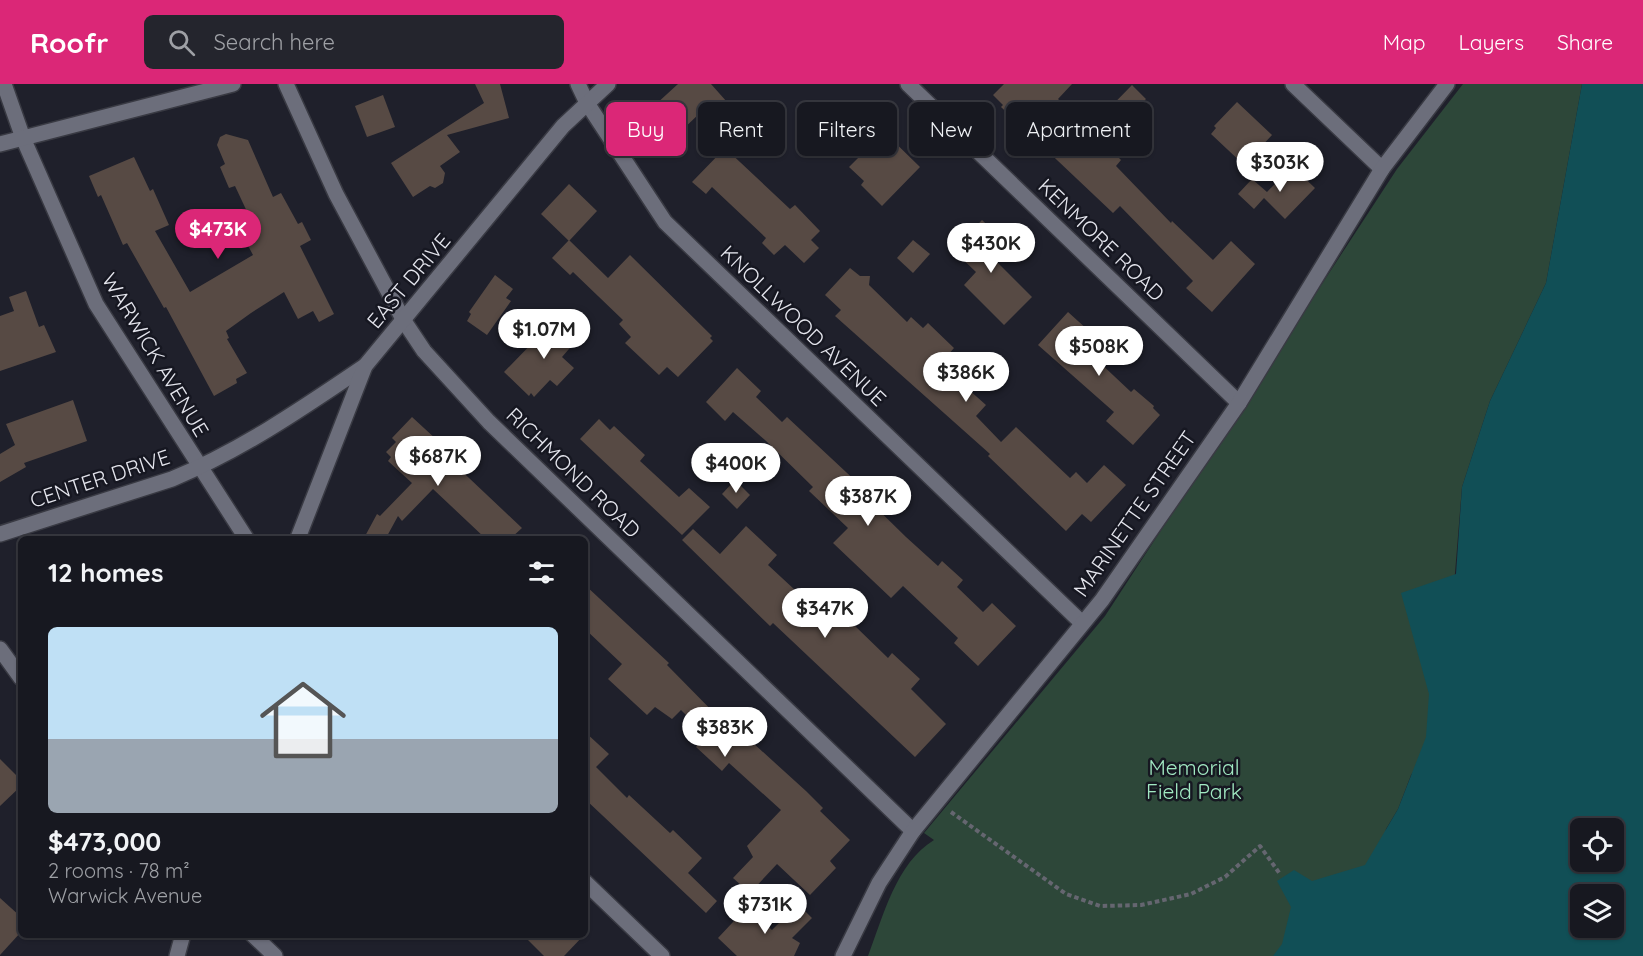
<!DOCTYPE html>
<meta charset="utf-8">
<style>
:root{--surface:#171820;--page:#24252d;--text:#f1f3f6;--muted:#9ea0a5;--line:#36373e;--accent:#db2777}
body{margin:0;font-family:Quicksand,sans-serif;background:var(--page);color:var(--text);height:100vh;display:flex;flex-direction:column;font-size:22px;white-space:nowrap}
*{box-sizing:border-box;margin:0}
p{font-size:20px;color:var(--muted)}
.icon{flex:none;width:33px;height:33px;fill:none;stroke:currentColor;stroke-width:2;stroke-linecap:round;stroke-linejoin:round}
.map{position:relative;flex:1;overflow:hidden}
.side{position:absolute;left:18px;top:452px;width:570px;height:402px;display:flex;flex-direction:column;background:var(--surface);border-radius:9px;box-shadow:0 2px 4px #0004,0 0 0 2px var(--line)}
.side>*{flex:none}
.banner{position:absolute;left:606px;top:18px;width:570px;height:54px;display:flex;gap:12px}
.fabs{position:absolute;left:1570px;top:734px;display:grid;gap:12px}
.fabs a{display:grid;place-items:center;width:54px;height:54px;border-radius:9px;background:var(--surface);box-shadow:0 2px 4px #0004,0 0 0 2px var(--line);font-size:30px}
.price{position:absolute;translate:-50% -51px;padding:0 14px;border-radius:21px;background:#fff;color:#222;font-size:20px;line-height:39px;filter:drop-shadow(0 2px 3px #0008)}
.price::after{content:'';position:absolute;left:50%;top:36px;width:18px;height:14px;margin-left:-9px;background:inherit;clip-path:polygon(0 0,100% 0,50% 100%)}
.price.on{background:var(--accent);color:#fff}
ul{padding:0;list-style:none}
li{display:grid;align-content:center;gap:12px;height:318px;padding:0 30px}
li+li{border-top:2px solid var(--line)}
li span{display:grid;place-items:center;height:186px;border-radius:9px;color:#555}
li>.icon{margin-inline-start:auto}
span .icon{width:108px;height:108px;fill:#fffc;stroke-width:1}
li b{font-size:26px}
h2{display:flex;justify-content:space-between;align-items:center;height:72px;padding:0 30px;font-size:26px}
.tag{padding:0 21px;border-radius:9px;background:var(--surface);box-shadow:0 2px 4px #0004,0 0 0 2px var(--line);font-size:21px;line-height:54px}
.tag.on{background:var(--accent);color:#fff}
header{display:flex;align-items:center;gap:36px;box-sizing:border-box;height:84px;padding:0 30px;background:var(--accent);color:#fff}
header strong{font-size:28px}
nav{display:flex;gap:33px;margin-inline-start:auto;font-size:21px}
.search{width:420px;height:54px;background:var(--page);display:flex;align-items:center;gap:15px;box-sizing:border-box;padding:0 21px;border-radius:9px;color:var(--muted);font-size:22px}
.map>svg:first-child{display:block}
.green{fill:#2d4739}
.water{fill:#114f56;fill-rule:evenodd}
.building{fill:#574a44}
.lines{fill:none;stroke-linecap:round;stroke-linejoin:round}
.minor-casing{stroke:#393a43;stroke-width:18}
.path{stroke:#656670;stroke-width:4;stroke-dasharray:4.5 3;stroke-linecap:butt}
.minor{stroke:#6c6e7b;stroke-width:15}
.labels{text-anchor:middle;stroke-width:5;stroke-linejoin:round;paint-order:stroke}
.street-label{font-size:21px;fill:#e5e6ee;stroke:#161721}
.park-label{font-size:21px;fill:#a1e9c2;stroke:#161721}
</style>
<header>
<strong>Roofr</strong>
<div class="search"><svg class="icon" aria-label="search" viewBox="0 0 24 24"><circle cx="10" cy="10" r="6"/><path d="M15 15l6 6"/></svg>Search here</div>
<nav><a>Map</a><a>Layers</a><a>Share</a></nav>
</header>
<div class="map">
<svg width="1643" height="872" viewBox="0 0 1643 872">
<rect width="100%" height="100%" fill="#1f202b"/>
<path class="green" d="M 1463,0 L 1582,0 L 1546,199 L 1490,317 L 1462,403 L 1442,648 L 1411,691 L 1398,725 L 1386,745 L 1379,785 L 1305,872 L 868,872 C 883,833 896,779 934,756 L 924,749 L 1105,532 L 1397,85 Z"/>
<path class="water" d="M 1582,0 L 1643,0 L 1643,872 L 1273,872 L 1282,860 L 1291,823 L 1277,797 L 1294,786 L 1312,797 L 1365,781 L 1398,725 L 1426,653 L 1429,610 L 1401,509 L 1456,490 L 1462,403 L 1490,317 L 1546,199 ZM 1581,744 L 1614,744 L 1614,777 L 1581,777 ZM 1581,810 L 1614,810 L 1614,843 L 1581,843 Z"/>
<g class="building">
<polygon points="475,0 500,0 509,34 447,51 460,68 440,82 445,89 443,99 435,104 430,102 413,113 391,79 484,19"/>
<polygon points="678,0 711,0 735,27 714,45 700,29 680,48 677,45 670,52 650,30 658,23 655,21"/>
<polygon points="1004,0 1072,0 1058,15 1090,44 1132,1 1146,15 1104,59 1121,76 1116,82 1171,139 1172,137 1213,176 1231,157 1255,180 1212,228 1186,204 1193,197 1120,122 1113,129 1001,23 1003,21 993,11"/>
<polygon points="383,11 395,43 367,53 355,22"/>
<polygon points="1237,18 1272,51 1244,81 1211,50 1216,44 1214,42"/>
<polygon points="862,30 876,44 878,42 920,83 882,122 861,101 864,97 849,83 863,69 843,49"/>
<polygon points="226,50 248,56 273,113 281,109 298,140 302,138 311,156 300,162 334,230 319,238 313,227 298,235 284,208 251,229 226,247 229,254 227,255 247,289 236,295 237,299 214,312 166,223 164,224 127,159 123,161 101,111 98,113 89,92 134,73 150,107 153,105 169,141 155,147 190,208 253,171 245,156 250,153 243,138 250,134 235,102 229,104 220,83 225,80 217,61 220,53"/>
<polygon points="725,64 790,125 795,121 820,147 811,156 819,164 804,179 785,161 774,171 762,159 766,154 712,103 706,110 692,98"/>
<polygon points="1292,82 1315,104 1285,135 1264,114 1254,125 1238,110 1252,95 1267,108"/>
<polygon points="569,100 597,127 569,157 541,130"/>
<polygon points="982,136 1007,160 993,174 1032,213 1004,241 964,201 976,188 953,166"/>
<polygon points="569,156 608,194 630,171 712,252 710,254 713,257 678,293 667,283 659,291 625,259 631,253 619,240 623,236 573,188 570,191 552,174"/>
<polygon points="913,156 930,170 913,189 897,174"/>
<polygon points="850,184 860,192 870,192 869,201 907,238 911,233 923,244 928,239 954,264 940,280 986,321 976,332 1001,358 1016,343 1070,394 1076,388 1087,399 1104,381 1126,401 1091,438 1082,430 1066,447 988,372 990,370 835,232 841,226 825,211"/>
<polygon points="495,191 513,205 506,214 511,217 487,251 467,237 471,230 469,228"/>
<polygon points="26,207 39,243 44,241 56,268 0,287 0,232 14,227 9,213"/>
<polygon points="1068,228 1109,265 1097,276 1131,308 1134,305 1154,322 1153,324 1160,331 1133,361 1106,337 1114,328 1038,261"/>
<polygon points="565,235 582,250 562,273 574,284 557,302 550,296 534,313 531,309 529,312 504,288 541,250 546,256"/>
<polygon points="737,284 761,307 756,313 782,338 787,333 861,402 858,406 906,453 938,482 942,477 963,496 957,503 983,528 992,519 1016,542 978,582 954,559 958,554 903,502 891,514 833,459 848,444 809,407 813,403 765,356 733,328 725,337 706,318"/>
<polygon points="73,316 87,357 24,379 26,383 0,398 0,370 15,361 6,340"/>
<polygon points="412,333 437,356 433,360 522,444 511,454 485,454 433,405 402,437 398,432 386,454 364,454 377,430 380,432 412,399 388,377 391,373 386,368 396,358 392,354"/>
<polygon points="599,335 610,346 614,342 645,371 640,377 679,413 689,404 710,423 682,451 580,355"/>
<polygon points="735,396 750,411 737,425 722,410"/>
<polygon points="746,442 777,471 768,481 809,519 820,508 888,574 892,569 920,595 911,605 946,640 915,673 773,539 770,542 682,456 693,445 720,470"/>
<polygon points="585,501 669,579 667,581 727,642 731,639 806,707 823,724 820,727 850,756 830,777 836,784 810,811 777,780 750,809 733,794 753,773 747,762 781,726 729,679 722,687 696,663 705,650 681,626 672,635 655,623 647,631 608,595 622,580 585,545"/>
<polygon points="585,648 609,670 596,683 627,714 629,711 670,749 673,746 702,774 688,789 717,817 706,829 585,715"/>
<polygon points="0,675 21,696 21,702 0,722"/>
<polygon points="0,814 21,833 21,848 0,871"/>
<polygon points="798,820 812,834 792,854 800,859 794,872 737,872 718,854 747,823 772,846"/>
<polygon points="522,850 585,850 564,872 544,872"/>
</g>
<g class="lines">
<g class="minor-casing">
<g id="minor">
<polyline points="4,0 23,54 96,220 246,454"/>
<polyline points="286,0 336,110 404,237 424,267 489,338 913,747"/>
<polyline points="578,0 587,19 665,138 1082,539"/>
<polyline points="908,0 1239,319"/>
<polyline points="1293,0 1382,85"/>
<polyline points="0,60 233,0"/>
<path d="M 0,450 L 172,395 C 242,366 303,324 365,282"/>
<polyline points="298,454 365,282 563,42 608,0"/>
<polyline points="0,565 21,594"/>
<polyline points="585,798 662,872"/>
<polyline points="252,850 275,872"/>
<polyline points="177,872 183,850"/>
<polyline points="843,872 879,799 913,747 1102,516 1239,319 1382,85 1447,0"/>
</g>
</g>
<polyline class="path" points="951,728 1066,810 1100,822 1141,821 1191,810 1225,793 1260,762 1280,790"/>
<use href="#minor" class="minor"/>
</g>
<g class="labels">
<g class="street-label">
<text transform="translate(1101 156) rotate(44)" y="7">KENMORE ROAD</text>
<text transform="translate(409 197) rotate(-50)" y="7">EAST DRIVE</text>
<text transform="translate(803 242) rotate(44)" y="7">KNOLLWOOD AVENUE</text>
<text transform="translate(155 271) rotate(59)" y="7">WARWICK AVENUE</text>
<text transform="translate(573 389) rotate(44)" y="7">RICHMOND ROAD</text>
<text transform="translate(100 395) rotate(-18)" y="7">CENTER DRIVE</text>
<text transform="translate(1135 430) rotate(-55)" y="7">MARINETTE STREET</text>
</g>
<g class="park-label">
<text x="1194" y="691">Memorial<tspan x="1194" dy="24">Field Park</tspan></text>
</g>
</g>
</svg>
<div class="fabs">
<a><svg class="icon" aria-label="locate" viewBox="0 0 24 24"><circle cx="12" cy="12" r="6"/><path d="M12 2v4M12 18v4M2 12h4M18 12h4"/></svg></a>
<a><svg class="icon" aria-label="layers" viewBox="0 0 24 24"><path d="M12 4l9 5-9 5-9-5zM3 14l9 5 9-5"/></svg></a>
</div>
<b class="price" style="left:1280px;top:109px">$303K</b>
<b class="price on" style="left:218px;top:176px">$473K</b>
<b class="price" style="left:991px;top:190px">$430K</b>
<b class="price" style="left:544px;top:276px">$1.07M</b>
<b class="price" style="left:1099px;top:293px">$508K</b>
<b class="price" style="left:966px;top:319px">$386K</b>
<b class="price" style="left:438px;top:403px">$687K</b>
<b class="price" style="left:736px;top:410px">$400K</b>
<b class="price" style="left:868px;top:443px">$387K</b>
<b class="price" style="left:825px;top:555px">$347K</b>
<b class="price" style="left:725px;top:674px">$383K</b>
<b class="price" style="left:765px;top:851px">$731K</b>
<div class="banner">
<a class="tag on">Buy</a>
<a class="tag">Rent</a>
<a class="tag">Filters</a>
<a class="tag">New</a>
<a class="tag">Apartment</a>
</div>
<section class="side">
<h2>12 homes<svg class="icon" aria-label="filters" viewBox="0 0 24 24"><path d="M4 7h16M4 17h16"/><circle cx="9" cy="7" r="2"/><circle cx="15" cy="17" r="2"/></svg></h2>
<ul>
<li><span style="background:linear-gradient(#bfe0f5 60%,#9aa5b1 0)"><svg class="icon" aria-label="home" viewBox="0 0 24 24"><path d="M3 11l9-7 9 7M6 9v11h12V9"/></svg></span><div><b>$473,000</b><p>2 rooms · 78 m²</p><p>Warwick Avenue</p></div></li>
</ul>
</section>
</div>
